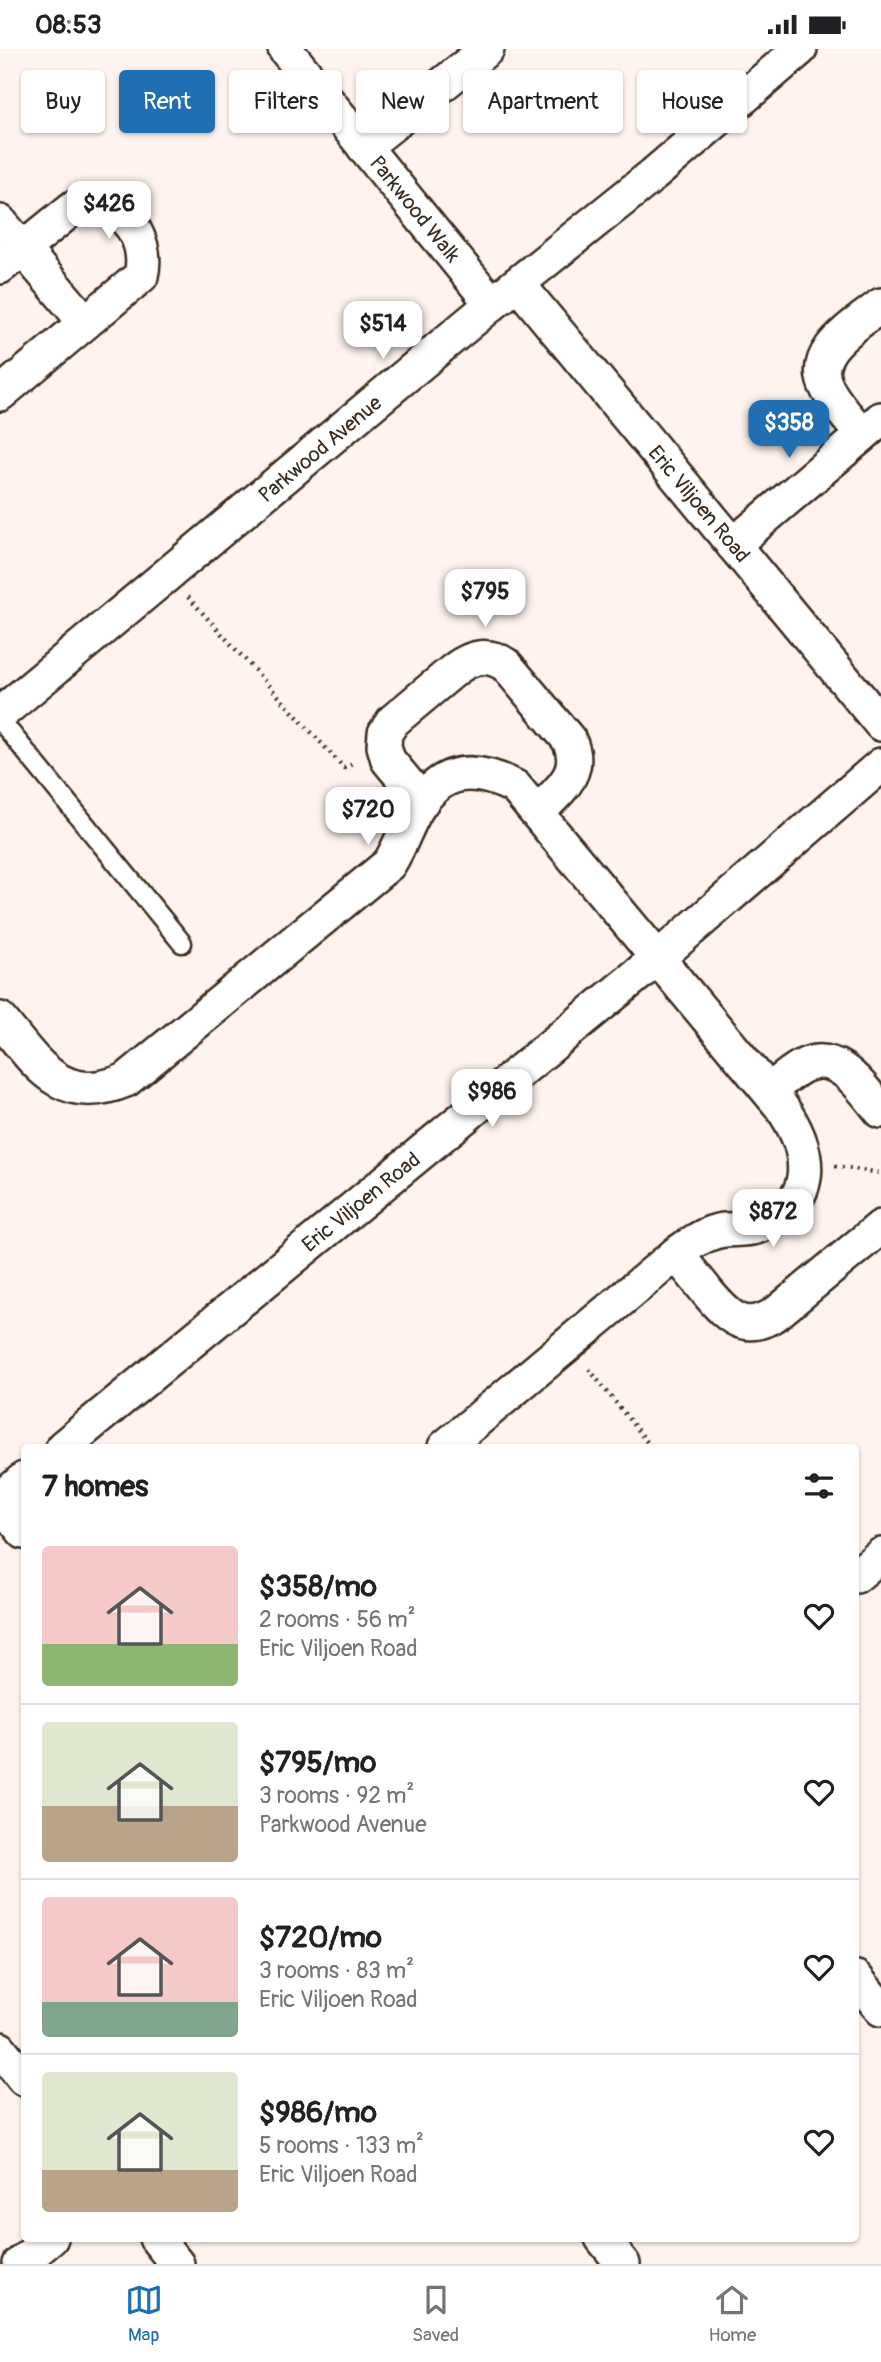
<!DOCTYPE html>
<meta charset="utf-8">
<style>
:root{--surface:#fff;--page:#f2f2f2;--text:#202124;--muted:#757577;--line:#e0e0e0;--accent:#1f6fb2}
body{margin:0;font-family:Pangolin,sans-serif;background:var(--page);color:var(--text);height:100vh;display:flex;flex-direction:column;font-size:26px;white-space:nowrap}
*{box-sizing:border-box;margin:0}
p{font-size:23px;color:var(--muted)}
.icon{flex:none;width:38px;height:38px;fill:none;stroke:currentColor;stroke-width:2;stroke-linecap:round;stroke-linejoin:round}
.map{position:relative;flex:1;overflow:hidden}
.side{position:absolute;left:21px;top:1395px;width:838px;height:798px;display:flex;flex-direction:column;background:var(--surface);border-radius:7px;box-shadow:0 2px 5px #0004}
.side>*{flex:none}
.top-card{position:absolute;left:21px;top:21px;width:840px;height:63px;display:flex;gap:14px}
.price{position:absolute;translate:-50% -60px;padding:0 16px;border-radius:14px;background:#fff;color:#222;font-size:23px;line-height:46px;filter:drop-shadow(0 2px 4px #0008)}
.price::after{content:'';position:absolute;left:50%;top:42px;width:21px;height:16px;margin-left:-10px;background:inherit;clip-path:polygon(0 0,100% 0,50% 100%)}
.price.selected{background:var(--accent);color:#fff}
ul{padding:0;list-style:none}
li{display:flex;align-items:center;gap:21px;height:175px;padding:0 21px}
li+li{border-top:2px solid var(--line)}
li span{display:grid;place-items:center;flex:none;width:196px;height:140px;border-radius:7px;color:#555}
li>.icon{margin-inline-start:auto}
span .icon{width:84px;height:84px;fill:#fffc;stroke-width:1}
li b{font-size:30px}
h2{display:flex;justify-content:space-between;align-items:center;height:84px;padding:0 21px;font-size:30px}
.chip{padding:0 24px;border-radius:7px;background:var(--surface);box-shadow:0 2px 5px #0004;font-size:24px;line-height:63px}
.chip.selected{background:var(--accent);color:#fff}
.status{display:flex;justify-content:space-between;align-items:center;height:49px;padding:0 35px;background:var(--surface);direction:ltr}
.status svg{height:19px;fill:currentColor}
.dock{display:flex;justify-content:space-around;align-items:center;height:98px;border-top:2px solid var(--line);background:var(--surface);font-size:19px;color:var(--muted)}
.dock a{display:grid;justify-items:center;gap:4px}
.dock .selected{color:var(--accent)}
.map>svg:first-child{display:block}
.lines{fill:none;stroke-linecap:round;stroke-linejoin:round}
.service-casing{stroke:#3b2a1e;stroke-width:23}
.minor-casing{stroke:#3b2a1e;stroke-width:38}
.path{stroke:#3b2a1e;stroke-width:4.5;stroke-dasharray:2 5;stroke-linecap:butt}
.service{stroke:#fff;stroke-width:18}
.minor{stroke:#fff;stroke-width:33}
.labels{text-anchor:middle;stroke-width:5;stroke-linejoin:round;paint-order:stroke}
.street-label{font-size:21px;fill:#3b2a1e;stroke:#fff}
</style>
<div class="status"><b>08:53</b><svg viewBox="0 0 49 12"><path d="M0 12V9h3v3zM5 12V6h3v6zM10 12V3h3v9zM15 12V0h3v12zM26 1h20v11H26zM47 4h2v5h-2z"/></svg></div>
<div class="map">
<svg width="881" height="2215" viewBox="0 0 881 2215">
<rect width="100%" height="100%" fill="#fef3ef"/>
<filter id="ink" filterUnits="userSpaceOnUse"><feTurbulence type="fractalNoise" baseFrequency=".0143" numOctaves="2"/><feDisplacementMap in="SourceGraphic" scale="14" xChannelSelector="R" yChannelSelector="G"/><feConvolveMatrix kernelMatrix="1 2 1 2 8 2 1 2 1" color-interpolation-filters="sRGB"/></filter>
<g filter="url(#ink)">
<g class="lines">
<g class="service-casing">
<polyline id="service" points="0,671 182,894"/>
</g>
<g class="minor-casing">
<g id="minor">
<polyline points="285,0 492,255"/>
<polyline points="364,98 487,0"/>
<polyline points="0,173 85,273"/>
<path d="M 0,218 L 73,159 C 117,144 151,186 141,227 L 0,345"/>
<polyline points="518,235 881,675"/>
<path d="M 862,386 C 851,371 836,357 828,341 C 806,303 856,277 881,256"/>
<polyline points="733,496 881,370"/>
<polyline points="0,665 492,255 653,126 800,0"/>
<path d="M 422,752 L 388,711 L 384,697 L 385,684 L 393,672 L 454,621 C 471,608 487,603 506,616 L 569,691 C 585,724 558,742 538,763"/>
<path d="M 0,970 C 37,1015 61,1058 126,1031 L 389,815 C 400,798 406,778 416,761 C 441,719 474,717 515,738 L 780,1056 C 813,1102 820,1155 756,1178 C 746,1181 734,1180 724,1181 C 706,1183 690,1195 676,1205 L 445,1398"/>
<path d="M 769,1042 C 779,1034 789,1025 801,1018 C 837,999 861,1038 881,1062"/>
<path d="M 676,1205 C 687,1218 698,1231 708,1244 C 729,1269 746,1286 778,1263 L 881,1178"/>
<polyline points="63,1398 659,908 881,716"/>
<polyline points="0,1451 24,1430"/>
<polyline points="0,1453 24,1483"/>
<polyline points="856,1527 881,1506"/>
<polyline points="856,1929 881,1960"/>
<polyline points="0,2000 24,2030"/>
<polyline points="156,2189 177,2215"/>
<polyline points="602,2189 623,2215"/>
<polyline points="20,2215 51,2189"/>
</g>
</g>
<g class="path">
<polyline points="188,548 344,719 355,713"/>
<polyline points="835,1117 881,1124"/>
<polyline points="589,1320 651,1398"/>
</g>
<use href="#service" class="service"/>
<use href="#minor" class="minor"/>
</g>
</g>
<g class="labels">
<g class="street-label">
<text transform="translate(415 160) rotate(51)" y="7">Parkwood Walk</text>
<text transform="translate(320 400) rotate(-40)" y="7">Parkwood Avenue</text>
<text transform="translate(699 455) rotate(50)" y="7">Eric Viljoen Road</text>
<text transform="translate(361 1153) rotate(-39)" y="7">Eric Viljoen Road</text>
</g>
</g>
</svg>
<b class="price" style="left:109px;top:192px">$426</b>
<b class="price" style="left:383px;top:312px">$514</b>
<b class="price selected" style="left:789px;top:411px">$358</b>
<b class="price" style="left:485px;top:580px">$795</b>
<b class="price" style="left:368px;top:798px">$720</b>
<b class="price" style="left:492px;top:1080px">$986</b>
<b class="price" style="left:773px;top:1200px">$872</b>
<div class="top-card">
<a class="chip">Buy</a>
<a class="chip selected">Rent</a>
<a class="chip">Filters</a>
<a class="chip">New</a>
<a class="chip">Apartment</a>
<a class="chip">House</a>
</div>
<section class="side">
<h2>7 homes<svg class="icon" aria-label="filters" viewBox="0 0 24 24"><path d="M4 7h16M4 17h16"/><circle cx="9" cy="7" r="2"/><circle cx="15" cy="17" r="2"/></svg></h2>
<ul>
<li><span style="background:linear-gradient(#f6c9c9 70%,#8fb573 0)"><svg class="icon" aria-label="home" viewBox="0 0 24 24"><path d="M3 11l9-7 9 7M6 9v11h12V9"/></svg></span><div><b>$358/mo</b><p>2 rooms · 56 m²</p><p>Eric Viljoen Road</p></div><svg class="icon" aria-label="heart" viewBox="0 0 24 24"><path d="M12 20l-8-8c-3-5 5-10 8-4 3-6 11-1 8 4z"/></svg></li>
<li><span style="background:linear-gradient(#dfe7d0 60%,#b9a48a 0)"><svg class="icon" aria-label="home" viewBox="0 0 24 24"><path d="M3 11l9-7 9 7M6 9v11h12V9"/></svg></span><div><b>$795/mo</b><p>3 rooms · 92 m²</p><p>Parkwood Avenue</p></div><svg class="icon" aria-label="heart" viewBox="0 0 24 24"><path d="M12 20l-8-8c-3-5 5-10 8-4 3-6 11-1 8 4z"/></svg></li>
<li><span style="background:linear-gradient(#f6c9c9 75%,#7fa58c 0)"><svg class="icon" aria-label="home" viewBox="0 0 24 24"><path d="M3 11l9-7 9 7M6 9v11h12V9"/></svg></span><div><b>$720/mo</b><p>3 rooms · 83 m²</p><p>Eric Viljoen Road</p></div><svg class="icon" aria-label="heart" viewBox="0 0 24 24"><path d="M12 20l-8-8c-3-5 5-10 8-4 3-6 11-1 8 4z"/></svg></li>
<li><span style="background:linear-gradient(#dfe7d0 70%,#b9a48a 0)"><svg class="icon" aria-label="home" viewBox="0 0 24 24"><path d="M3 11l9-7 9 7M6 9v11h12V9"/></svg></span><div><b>$986/mo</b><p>5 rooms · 133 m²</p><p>Eric Viljoen Road</p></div><svg class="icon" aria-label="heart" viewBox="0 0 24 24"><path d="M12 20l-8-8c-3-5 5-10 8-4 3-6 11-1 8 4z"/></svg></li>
</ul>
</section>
</div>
<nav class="dock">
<a class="selected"><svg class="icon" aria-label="map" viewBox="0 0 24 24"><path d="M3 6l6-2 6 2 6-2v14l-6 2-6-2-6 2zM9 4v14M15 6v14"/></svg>Map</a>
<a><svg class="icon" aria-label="saved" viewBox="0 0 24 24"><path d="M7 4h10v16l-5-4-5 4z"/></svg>Saved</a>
<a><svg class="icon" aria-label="home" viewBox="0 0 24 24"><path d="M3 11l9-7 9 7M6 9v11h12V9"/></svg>Home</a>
</nav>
